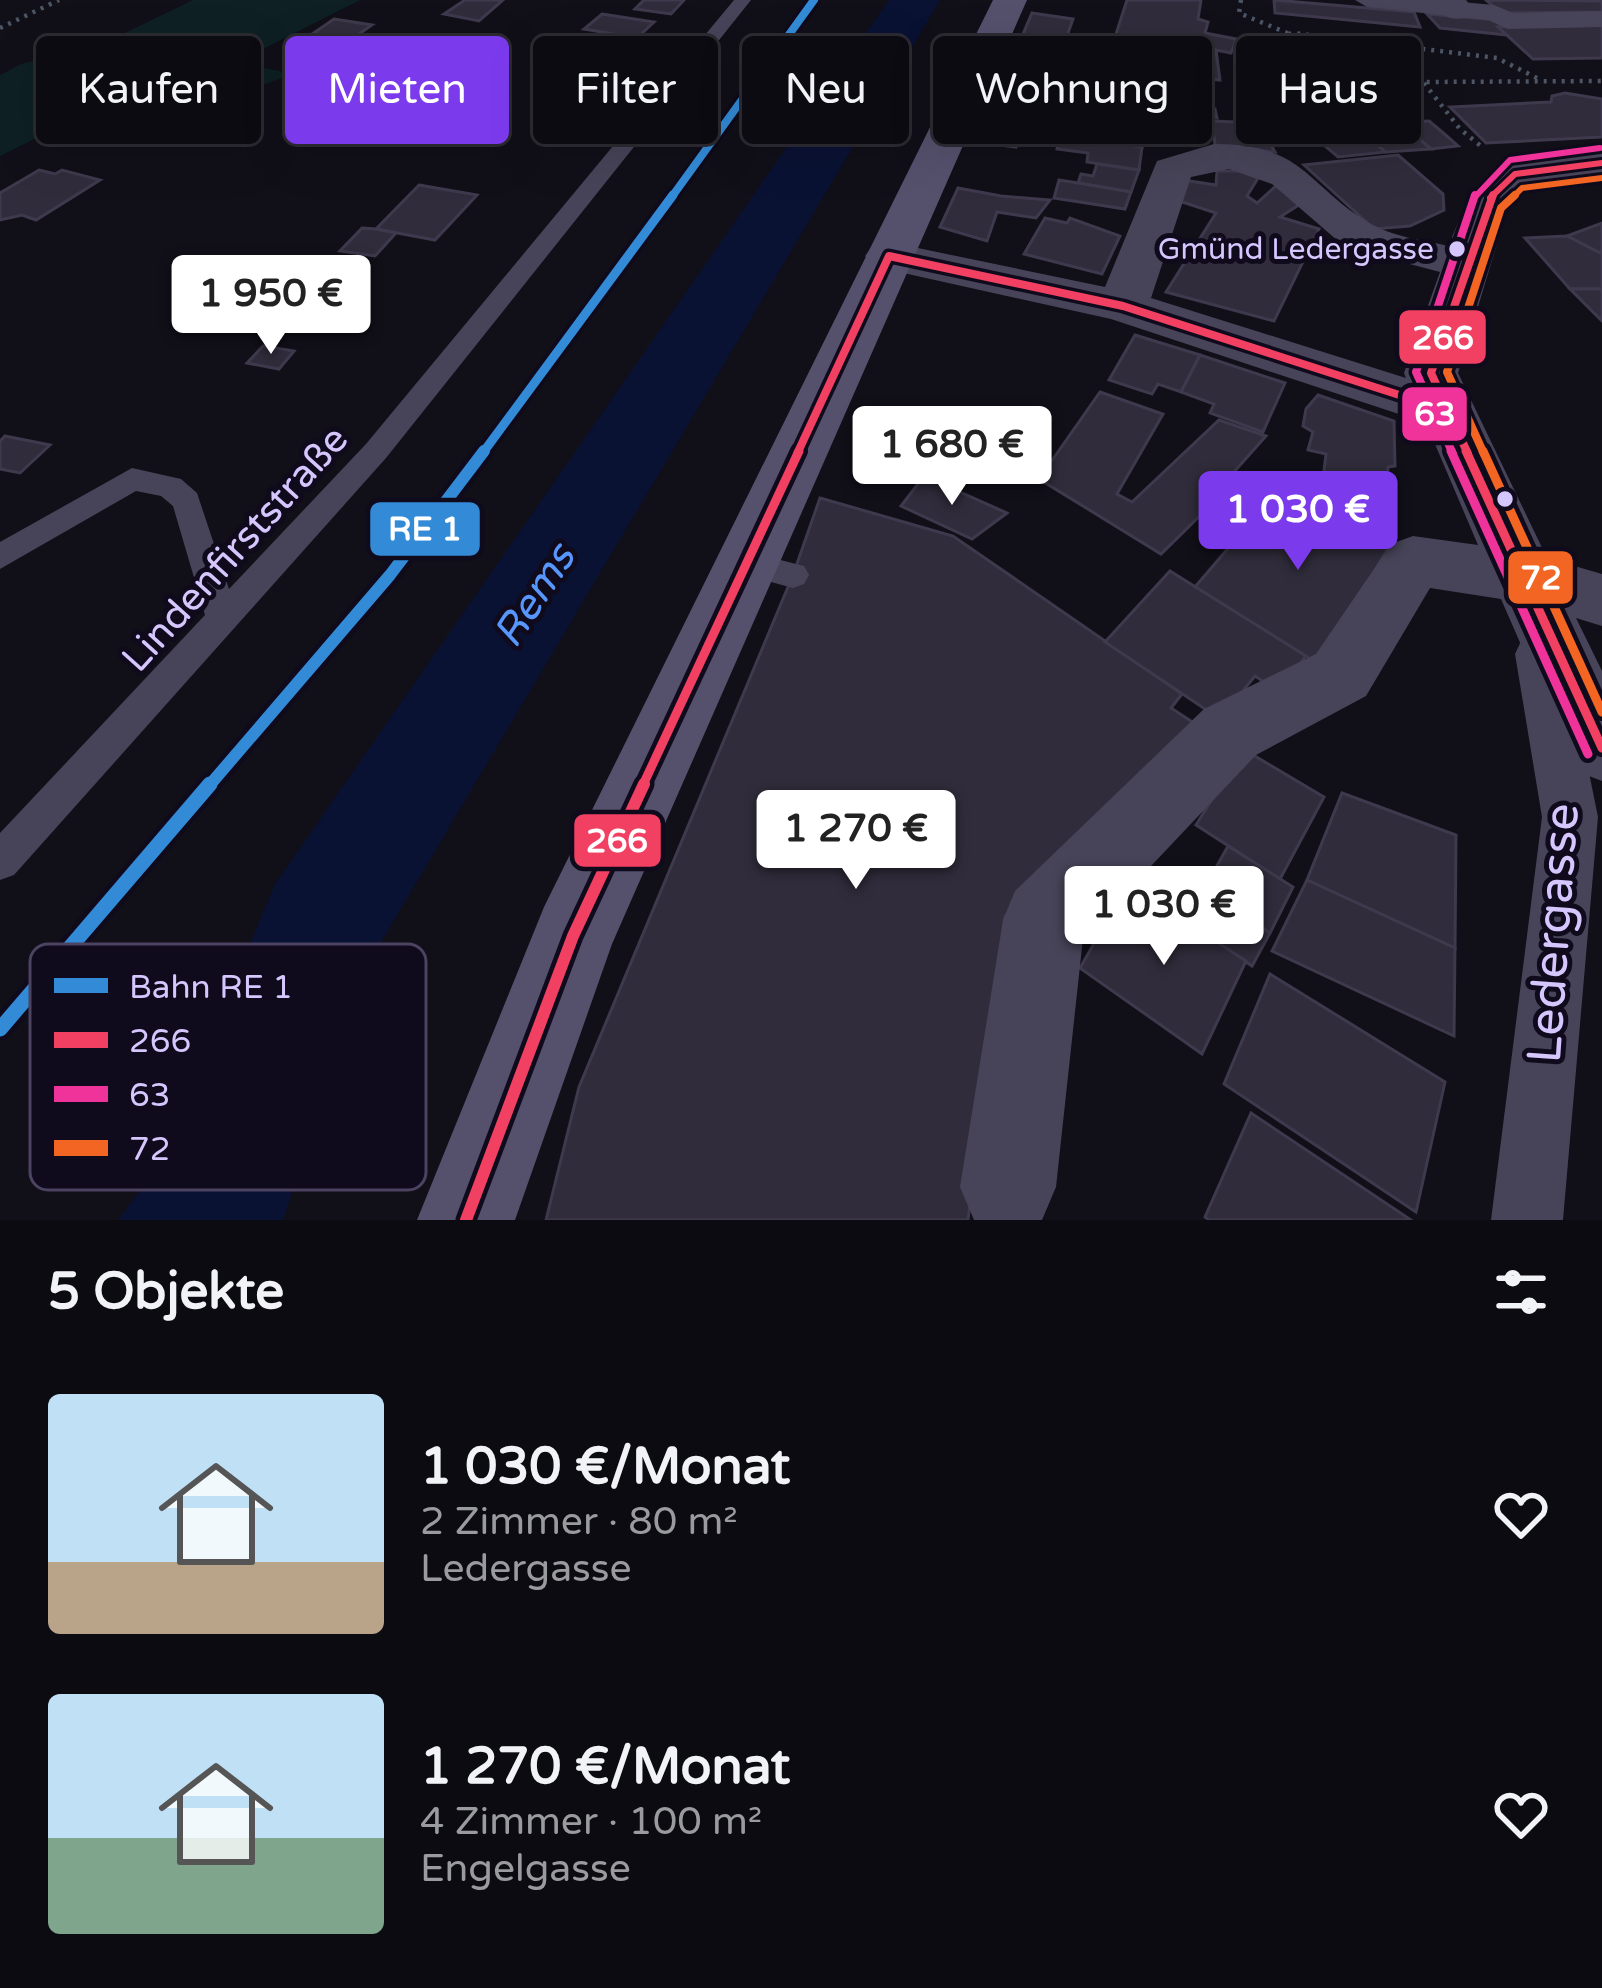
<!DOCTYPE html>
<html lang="de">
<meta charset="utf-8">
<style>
:root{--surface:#0d0b12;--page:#16141b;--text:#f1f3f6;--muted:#9a9b9f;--line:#2d2b32;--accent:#7c3aed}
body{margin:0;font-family:"Varela Round",sans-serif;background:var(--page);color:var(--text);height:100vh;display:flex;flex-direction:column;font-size:45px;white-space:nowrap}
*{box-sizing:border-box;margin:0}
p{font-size:39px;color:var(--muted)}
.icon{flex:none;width:66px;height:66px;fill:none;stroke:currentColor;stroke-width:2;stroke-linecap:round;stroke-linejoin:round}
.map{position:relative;height:1220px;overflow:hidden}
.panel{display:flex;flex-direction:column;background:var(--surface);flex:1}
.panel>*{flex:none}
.guide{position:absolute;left:36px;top:36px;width:1530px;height:108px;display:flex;gap:24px}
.price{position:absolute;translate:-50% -102px;padding:0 27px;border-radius:12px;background:#fff;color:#222;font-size:39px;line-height:78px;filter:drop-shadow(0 3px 6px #0008)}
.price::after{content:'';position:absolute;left:50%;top:72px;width:36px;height:27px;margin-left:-18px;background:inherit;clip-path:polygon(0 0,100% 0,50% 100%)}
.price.selected{background:var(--accent);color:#fff}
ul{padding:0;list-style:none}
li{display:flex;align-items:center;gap:36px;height:300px;padding:0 48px}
li span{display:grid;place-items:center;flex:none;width:336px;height:240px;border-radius:12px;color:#555}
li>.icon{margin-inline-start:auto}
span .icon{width:144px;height:144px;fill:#fffc;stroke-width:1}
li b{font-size:51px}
h2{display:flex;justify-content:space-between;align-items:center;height:144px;padding:0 48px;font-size:51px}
.chip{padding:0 42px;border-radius:12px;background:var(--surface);box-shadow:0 12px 48px #0002,0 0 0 3px var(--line);font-size:42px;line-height:108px}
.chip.selected{background:var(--accent);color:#fff}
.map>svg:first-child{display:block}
.green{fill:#0e2023}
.water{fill:#0a1234}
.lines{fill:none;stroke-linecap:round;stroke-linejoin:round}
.river{fill:#0a1234;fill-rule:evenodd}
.building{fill:#302c3b;stroke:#3f394d;stroke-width:3}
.path{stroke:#4c5665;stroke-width:4.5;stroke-dasharray:3 6;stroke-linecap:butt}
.service{fill:#474459;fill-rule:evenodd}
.pedestrian{fill:#474459;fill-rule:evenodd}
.minor{fill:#474459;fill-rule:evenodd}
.secondary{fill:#55506c;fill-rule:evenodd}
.bus-1-far3-casing{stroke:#100b1c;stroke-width:12}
.bus-1-far2-casing{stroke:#100b1c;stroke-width:15}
.bus-1-far1-casing{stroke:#100b1c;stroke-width:18}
.bus-1-casing{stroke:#100b1c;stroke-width:21}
.bus-2-far2-casing{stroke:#100b1c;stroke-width:12}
.bus-2-far1-casing{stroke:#100b1c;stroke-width:15}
.bus-2-casing{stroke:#100b1c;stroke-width:18}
.bus-3-far2-casing{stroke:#100b1c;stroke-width:12}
.bus-3-far1-casing{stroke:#100b1c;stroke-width:15}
.bus-3-casing{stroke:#100b1c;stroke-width:18}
.bus-1-far3{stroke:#f24062;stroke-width:6}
.bus-1-far2{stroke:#f24062;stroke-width:8}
.bus-1-far1{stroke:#f24062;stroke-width:9}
.bus-1{stroke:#f24062;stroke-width:12}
.bus-2-far2{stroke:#ef339a;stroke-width:6}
.bus-2-far1{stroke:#ef339a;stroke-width:8}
.bus-2{stroke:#ef339a;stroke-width:9}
.bus-3-far2{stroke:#f26522;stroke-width:6}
.bus-3-far1{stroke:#f26522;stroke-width:8}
.bus-3{stroke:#f26522;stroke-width:9}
.rail-1-far3-casing{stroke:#100b1c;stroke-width:14}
.rail-1-far2-casing{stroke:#100b1c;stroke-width:16}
.rail-1-far1-casing{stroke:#100b1c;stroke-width:21}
.rail-1-casing{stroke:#100b1c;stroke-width:24}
.rail-1-far3{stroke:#338bd7;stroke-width:8}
.rail-1-far2{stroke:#338bd7;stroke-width:9}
.rail-1-far1{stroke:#338bd7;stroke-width:12}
.rail-1{stroke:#338bd7;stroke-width:15}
.bus-dot{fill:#d5c6fe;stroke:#100b1c;stroke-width:4.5}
.labels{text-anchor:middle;stroke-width:10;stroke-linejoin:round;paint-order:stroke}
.far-bus-label{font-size:30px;fill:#d5c6fe;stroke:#100b1c;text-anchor:end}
.street-label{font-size:39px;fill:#d5c6fe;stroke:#100b1c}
.water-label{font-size:42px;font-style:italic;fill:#5696fd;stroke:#100b1c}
.near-street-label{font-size:48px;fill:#d5c6fe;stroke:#100b1c}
.key{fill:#100b1c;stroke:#4b4360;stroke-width:3}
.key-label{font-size:33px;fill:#d5c6fe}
.line-badge{stroke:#100b1c;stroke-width:4.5}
.badge-label{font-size:33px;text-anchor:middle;font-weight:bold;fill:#fff}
</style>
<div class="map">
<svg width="1602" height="1220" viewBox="0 0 1602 1220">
<rect width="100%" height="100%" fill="#110f18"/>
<polygon class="green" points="193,0 360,0 237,62 293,74 189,112 88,112 0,156 0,75 21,64 102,44"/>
<polygon class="water" points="319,928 278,1134 248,1220 118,1220 217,1089"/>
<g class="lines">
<polygon class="river" points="889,0 940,0 371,959 283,1220 135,1220 275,884"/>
</g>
<g class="building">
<polygon points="465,0 503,0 479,21 444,14"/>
<polygon points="644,0 684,0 671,14 635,9"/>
<polygon points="1127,0 1201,0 1198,19 1208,22 1205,33 1236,39 1231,53 1216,50 1220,80 1186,77 1185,96 1170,94 1169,101 1096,96"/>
<polygon points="1274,0 1414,12 1420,27 1275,13"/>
<polygon points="1486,0 1602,1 1602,12 1501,13"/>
<polygon points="1032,13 1073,19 1061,53 1018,46"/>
<polygon points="602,14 654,22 637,38 584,29"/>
<polygon points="1427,14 1497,20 1506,35 1440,28"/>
<polygon points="334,19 372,25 326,57 289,50"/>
<polygon points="1602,25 1602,58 1533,59 1498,27"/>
<polygon points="590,36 619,41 600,60 567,57"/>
<polygon points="1020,58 1065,64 1061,75 1067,76 1065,82 1057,81 1053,90 1008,83"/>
<polygon points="1252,77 1347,80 1357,100 1259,94"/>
<polygon points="1565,93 1602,99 1602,137 1486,143 1450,107 1551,102 1552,96"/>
<polygon points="1089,102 1146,107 1149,128 1090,123"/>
<polygon points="1165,105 1215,109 1217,118 1167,114"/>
<polygon points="992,109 1043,116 1035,139 1020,137 1016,147 992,144 996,134 983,132"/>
<polygon points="1252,111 1338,114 1386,152 1338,157 1317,139 1269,145"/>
<polygon points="1344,119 1400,122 1431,149 1386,152"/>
<polygon points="1212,121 1258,123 1275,152 1215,145"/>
<polygon points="1429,121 1441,131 1458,146 1431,149 1400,122"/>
<polygon points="1099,124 1141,127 1142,147 1099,141"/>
<polygon points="1060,135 1142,147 1139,170 1087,162 1088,153 1057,149"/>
<polygon points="1398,155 1443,194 1444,210 1410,226 1374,229 1304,165"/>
<polygon points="1097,164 1139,170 1131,192 1078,183 1081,174 1093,176"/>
<polygon points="39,170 55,174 62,170 100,180 36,220 22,215 0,220 0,193"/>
<polygon points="1217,171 1240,171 1258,178 1247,196 1257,203 1278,184 1305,201 1280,217 1319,229 1274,321 1166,292 1216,213 1179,201 1183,180 1216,185"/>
<polygon points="1059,180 1078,183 1131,192 1125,209 1054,198"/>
<polygon points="419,185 477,195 435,240 376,229"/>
<polygon points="958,188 1001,196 1050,200 1036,218 997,212 987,241 940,227"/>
<polygon points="1045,218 1067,223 1070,218 1120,236 1102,274 1024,254"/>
<polygon points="1602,223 1602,254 1567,236"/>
<polygon points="362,228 376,229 396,233 375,256 340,251"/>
<polygon points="1567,236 1602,254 1602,289 1570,289 1525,238"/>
<polygon points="274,284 309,291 277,324 241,316"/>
<polygon points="1570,289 1602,289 1602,321"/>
<polygon points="309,291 348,298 316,331 277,324"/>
<polygon points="1135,335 1200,355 1181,392 1158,384 1152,394 1109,380"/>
<polygon points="263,346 294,351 279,369 247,363"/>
<polygon points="1200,355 1285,383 1263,432 1210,413 1214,404 1181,392"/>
<polygon points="1100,392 1163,414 1117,494 1132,502 1219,420 1266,436 1217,491 1222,494 1161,554 1039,479"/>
<polygon points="1318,395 1394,421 1395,466 1388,467 1386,535 1320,503 1326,454 1308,450 1313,432 1303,426 1306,409"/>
<polygon points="5,436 50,445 20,473 0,469 0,441"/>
<polygon points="924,476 1007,513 972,539 901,506"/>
<polygon points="1289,489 1386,535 1388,548 1320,665 1195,587 1242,532 1250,536"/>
<polygon points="820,498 953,536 1182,694 1171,708 1200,727 1005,916 968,1220 546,1220 579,1087 793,575"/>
<polygon points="1170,571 1306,656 1279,692 1255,676 1220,719 1105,642"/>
<polygon points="1243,749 1324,797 1280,879 1196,825"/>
<polygon points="1342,793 1456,835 1455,948 1307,880"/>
<polygon points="1228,846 1293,887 1270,933 1204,889"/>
<polygon points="1307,880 1455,948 1454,1036 1272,951"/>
<polygon points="1191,881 1270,933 1252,966 1173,913"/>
<polygon points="1128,884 1246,961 1202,1054 1080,968"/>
<polygon points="1270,974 1445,1082 1416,1212 1224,1084"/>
<polygon points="1251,1113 1411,1220 1209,1220 1205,1217"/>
</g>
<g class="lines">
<g class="path">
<polyline points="1241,0 1239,13 1386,74"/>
<polyline points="0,28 59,0"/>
<polyline points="1537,78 1497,58 1294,33 1277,36 1272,47 1285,61 1423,82 1602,81"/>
<polyline points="1424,83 1460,129 1482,147"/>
</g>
<g class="service">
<polygon points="734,0 751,0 386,458 14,875 0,880 0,833 205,615 173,506 161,496 136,491 0,569 0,542 132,468 181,479 197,493 229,589 366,444"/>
<polygon points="745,551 804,566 809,575 804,584 793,588 734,572 729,563 734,554"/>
</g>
<g class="pedestrian">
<polygon points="1355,0 1440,0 1494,5 1513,13 1602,11 1602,27 1508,29 1488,20 1367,7"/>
<polygon points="1540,633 1558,639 1565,654 1598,817 1563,1220 1491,1220 1542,817 1515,654 1522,639"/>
</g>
<g class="minor">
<path d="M 1429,0 L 1466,0 L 1474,10 L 1469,17 C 1450,22 1440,16 1429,0 Z"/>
<path d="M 1214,144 C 1305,144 1305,184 1368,222 C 1392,237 1422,240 1449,246 C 1484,150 1511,162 1602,150 L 1602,176 L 1528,185 L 1509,204 L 1458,373 L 1547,558 L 1602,574 L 1602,626 L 1576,618 L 1602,671 L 1602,781 L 1576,771 L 1501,599 L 1430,588 L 1366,696 L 1256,755 L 1083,938 L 1056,1187 L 1042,1220 L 974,1220 L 960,1187 L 1003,920 L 1015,891 L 1204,709 L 1316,654 L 1391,544 L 1413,536 L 1478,545 L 1426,423 L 1111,319 L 872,266 L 865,256 L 872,246 L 889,242 L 1105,287 L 1157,161 ZM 1229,169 L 1272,184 L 1345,247 L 1440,272 L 1404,373 L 1406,378 L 1151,298 L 1191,177 Z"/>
</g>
<polygon class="secondary" points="993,0 1027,0 612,944 515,1220 417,1220 544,907"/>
<g class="bus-1-far3-casing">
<polyline id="bus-1-far3" points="1490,198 1515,174 1602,163"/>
</g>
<g class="bus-1-far2-casing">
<g id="bus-1-far2">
<polyline points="797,454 889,256 1123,306 1449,411"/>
<polyline points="1468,454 1431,373 1493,195"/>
</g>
</g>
<g class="bus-1-far1-casing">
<g id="bus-1-far1">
<polyline points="1466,451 1602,748"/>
<polyline points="642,787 799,451"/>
</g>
</g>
<g class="bus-1-casing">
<polyline id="bus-1" points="466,1220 573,936 644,784"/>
</g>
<g class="bus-2-far2-casing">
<polyline id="bus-2-far2" points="1474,198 1510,160 1600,148"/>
</g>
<g class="bus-2-far1-casing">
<polyline id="bus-2-far1" points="1453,454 1416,372 1475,195"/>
</g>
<g class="bus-2-casing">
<polyline id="bus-2" points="1451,451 1588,754"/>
</g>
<g class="bus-3-far2-casing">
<polyline id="bus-3-far2" points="1512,198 1522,188 1602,178"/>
</g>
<g class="bus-3-far1-casing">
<polyline id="bus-3-far1" points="1484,454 1447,372 1501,208 1515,195"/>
</g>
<g class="bus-3-casing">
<polyline id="bus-3" points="1483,451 1602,712"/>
</g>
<use href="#bus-1-far3" class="bus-1-far3"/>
<use href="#bus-1-far2" class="bus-1-far2"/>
<use href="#bus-1-far1" class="bus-1-far1"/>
<use href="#bus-1" class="bus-1"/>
<use href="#bus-2-far2" class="bus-2-far2"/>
<use href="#bus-2-far1" class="bus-2-far1"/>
<use href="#bus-2" class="bus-2"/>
<use href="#bus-3-far2" class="bus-3-far2"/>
<use href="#bus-3-far1" class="bus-3-far1"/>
<use href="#bus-3" class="bus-3"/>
<g class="rail-1-far3-casing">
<polyline id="rail-1-far3" points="671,198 814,0"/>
</g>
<g class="rail-1-far2-casing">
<polyline id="rail-1-far2" points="482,454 673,195"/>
</g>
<g class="rail-1-far1-casing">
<polyline id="rail-1-far1" points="208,787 390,575 484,451"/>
</g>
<g class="rail-1-casing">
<polyline id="rail-1" points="0,1029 210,784"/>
</g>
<use href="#rail-1-far3" class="rail-1-far3"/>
<use href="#rail-1-far2" class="rail-1-far2"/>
<use href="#rail-1-far1" class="rail-1-far1"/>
<use href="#rail-1" class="rail-1"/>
</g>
<g class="bus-dot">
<circle cx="1457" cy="249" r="10"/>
<circle cx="1505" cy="499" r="10"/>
</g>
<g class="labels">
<g class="far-bus-label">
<text x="1434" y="259">Gmünd Ledergasse</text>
</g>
<g class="street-label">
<text transform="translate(234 548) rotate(-48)" y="14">Lindenfirststraße</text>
</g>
<g class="water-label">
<text transform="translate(533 595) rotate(-57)" y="15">Rems</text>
</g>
<g class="near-street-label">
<text transform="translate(1552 933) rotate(-86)" y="17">Ledergasse</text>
</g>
</g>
<rect x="30" y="944" width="396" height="246" rx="18" class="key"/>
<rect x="54" y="978" width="54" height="15" fill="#338bd7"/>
<rect x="54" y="1032" width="54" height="16" fill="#f24062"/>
<rect x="54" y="1086" width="54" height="16" fill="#ef339a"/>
<rect x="54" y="1140" width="54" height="16" fill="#f26522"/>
<g class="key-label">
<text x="129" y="998">Bahn RE 1</text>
<text x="129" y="1052">266</text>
<text x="129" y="1106">63</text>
<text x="129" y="1160">72</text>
</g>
<g class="line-badge">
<rect x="1397" y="308" width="91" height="58" rx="12" fill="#f24062"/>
<rect x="1400" y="385" width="69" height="58" rx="12" fill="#ef339a"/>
<rect x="368" y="500" width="114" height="58" rx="12" fill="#338bd7"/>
<rect x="1506" y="549" width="69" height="57" rx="12" fill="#f26522"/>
<rect x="572" y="812" width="91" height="57" rx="12" fill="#f24062"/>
</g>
<g class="badge-label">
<text x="1443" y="349">266</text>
<text x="1435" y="425">63</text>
<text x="425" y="540">RE 1</text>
<text x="1541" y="589">72</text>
<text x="617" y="852">266</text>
</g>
</svg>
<b class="price" style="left:271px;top:357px">1 950 €</b>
<b class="price" style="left:952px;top:508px">1 680 €</b>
<b class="price selected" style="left:1298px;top:573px">1 030 €</b>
<b class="price" style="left:856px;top:892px">1 270 €</b>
<b class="price" style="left:1164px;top:968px">1 030 €</b>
<div class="guide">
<a class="chip">Kaufen</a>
<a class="chip selected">Mieten</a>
<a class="chip">Filter</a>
<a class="chip">Neu</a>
<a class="chip">Wohnung</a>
<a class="chip">Haus</a>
</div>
</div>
<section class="panel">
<h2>5 Objekte<svg class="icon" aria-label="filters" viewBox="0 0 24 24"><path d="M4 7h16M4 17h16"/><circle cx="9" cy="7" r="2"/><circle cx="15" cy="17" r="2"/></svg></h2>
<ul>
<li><span style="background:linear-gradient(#bfe0f5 70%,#b9a48a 0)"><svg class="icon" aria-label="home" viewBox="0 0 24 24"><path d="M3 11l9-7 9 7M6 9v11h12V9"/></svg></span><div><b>1 030 €/Monat</b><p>2 Zimmer · 80 m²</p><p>Ledergasse</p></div><svg class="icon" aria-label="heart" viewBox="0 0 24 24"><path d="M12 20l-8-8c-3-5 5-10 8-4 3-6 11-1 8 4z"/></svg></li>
<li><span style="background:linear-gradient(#bfe0f5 60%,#7fa58c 0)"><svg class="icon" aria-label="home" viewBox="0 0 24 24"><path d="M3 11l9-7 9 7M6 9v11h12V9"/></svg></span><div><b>1 270 €/Monat</b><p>4 Zimmer · 100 m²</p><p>Engelgasse</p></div><svg class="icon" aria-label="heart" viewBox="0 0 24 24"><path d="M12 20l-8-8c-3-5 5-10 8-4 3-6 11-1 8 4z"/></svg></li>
</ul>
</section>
